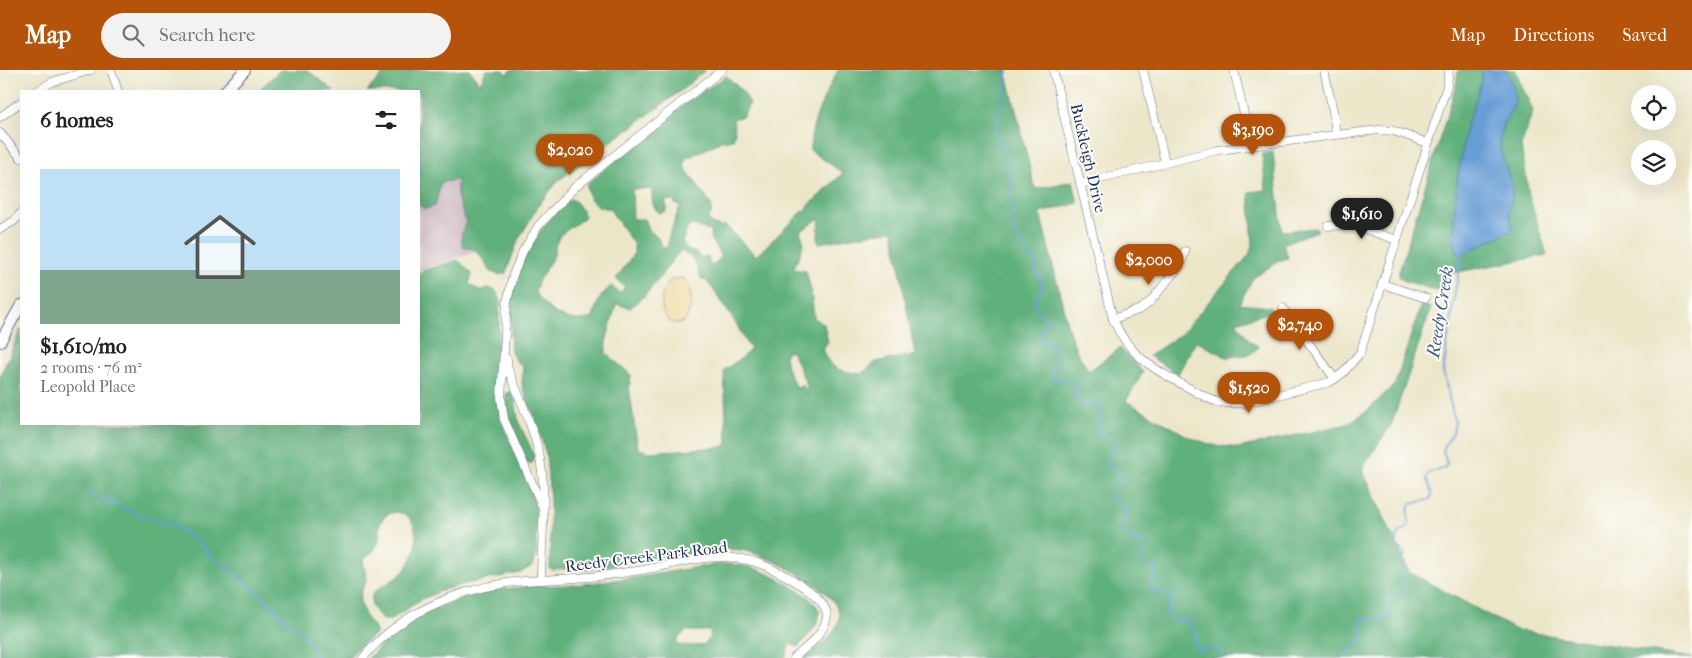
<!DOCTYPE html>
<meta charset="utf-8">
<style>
:root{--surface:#fff;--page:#f2f2f2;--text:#222;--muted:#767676;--line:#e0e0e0;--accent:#b45309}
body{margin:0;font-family:"IM FELL French Canon",serif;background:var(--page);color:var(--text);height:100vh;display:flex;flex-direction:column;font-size:19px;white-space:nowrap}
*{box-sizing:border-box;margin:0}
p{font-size:16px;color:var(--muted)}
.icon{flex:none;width:28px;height:28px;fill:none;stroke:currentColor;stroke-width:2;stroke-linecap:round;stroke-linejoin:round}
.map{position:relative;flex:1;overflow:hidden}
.sheet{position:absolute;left:20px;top:20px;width:400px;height:335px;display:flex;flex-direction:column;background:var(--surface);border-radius:0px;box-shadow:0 5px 20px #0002}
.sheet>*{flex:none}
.buttons{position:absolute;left:1631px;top:15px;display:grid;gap:10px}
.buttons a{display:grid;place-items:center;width:45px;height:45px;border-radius:50%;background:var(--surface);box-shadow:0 5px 20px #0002;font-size:25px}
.price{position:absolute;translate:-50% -42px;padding:0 11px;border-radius:18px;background:var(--accent);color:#fff;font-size:16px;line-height:32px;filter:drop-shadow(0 1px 2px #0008)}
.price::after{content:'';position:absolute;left:50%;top:30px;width:15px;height:11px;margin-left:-8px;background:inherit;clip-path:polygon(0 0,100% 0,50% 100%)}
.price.on{background:#222;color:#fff}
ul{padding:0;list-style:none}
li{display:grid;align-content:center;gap:10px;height:265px;padding:0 20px}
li+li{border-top:1px solid var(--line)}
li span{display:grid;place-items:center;height:155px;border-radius:0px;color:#555}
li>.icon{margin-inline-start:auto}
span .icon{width:90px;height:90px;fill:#fffc;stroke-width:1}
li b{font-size:21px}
h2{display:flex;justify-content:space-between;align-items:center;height:60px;padding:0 20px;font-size:21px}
header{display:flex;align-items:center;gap:30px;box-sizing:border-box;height:70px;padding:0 25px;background:var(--accent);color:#fff}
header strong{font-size:24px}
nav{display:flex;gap:28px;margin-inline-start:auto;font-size:18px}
.search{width:350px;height:45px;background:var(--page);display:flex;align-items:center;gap:12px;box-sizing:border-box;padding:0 18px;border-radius:28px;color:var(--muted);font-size:19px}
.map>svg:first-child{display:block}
.industrial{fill:#d2bdc7}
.forest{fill:#61b07b;stroke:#3e706c;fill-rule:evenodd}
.sand{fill:#eeda9e;stroke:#84847e}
.water{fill:#689ed6;stroke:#42669a}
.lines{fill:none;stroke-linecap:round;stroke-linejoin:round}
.stream{stroke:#689ed6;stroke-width:2}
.minor-casing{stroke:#646f83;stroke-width:9}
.tertiary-casing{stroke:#646f83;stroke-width:12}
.minor{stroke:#fff;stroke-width:8}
.tertiary{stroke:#fff;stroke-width:10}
.labels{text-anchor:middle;stroke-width:4;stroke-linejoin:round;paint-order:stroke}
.street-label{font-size:16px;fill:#1b2f5e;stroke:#fdfcf7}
.water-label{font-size:18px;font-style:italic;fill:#3a5b8e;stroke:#fdfcf7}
</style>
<header>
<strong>Map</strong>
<div class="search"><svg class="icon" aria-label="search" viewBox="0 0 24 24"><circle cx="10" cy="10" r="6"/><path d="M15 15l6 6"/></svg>Search here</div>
<nav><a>Map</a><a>Directions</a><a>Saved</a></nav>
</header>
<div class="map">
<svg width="1692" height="588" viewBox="0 0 1692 588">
<rect width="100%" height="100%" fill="#fdfcf7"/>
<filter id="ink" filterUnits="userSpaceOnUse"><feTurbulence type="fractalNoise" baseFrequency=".02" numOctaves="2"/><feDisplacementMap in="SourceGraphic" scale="10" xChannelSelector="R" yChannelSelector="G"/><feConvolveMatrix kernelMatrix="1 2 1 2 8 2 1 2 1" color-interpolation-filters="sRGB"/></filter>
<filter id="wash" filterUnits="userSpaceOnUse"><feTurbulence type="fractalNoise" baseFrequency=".0096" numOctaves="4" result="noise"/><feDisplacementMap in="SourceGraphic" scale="20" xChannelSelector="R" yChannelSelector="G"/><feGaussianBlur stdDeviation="1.12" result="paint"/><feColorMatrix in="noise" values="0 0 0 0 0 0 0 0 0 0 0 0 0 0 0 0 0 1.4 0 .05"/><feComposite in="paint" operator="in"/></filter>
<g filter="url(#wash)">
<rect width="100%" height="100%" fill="#ece6c9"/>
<polygon class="industrial" points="465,95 475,182 419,200 419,111"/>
<g class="forest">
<polygon points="280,0 307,0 334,21 258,21"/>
<path d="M 387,0 L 470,0 L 480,14 L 486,0 L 504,0 L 507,5 L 510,0 L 705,0 L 683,19 L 559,110 L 540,133 L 530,150 L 518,170 L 506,203 C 485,210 487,186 473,179 C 470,178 467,178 464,178 C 459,169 462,161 466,152 C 461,138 454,125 458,110 L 441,112 L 435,136 L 425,139 L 419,135 L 419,21 L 367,21 Z"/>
<path d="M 838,0 L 1006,0 L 1035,119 L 1073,111 L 1078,133 L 1040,143 L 1069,261 L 1077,282 L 1089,301 L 1120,278 L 1143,302 L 1126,331 L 1189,367 L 1212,375 L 1239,378 L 1347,354 L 1367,341 L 1395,314 L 1421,235 L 1431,238 L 1392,353 L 1362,399 L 1409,502 L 1516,560 L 1692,588 L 804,588 C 816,578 837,565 839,548 C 843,522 772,488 750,482 C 739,479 728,479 716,479 L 595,498 L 552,500 L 550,499 L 550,430 L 546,384 L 534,345 L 524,322 L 522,314 L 523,296 C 509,289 510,276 511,262 C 511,246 511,228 515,212 C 524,182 546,148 571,129 C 579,132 582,141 585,147 L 560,165 L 555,176 L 554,185 L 539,210 L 535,222 C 548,243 569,255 593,248 C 596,234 600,225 611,216 L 620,223 L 625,217 L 616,209 L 634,183 L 634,175 L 609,138 C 594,139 587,128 587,114 L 691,29 L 727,6 L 743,22 L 750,33 L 743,46 L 733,49 L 735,62 L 733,69 L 722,71 L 685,89 L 684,96 L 712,136 L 711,144 L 708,148 L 711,154 L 721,157 L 725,155 L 756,186 L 843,103 L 810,80 C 811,51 825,25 838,0 ZM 632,119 L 652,119 C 652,128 651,137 660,143 L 666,141 L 667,138 L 665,131 L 673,130 L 675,134 L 680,136 L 669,166 L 667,179 L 661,175 L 657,166 L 649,161 L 644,149 L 633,149 ZM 819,148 C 821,158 816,163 819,173 L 893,160 L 915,285 L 876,292 L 861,304 C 840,301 830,300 822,279 L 828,272 L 824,254 L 814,248 L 811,220 L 806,201 L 793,199 C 798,191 800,182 804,173 L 800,162 ZM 693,155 L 709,161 L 711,161 L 711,170 L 720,184 L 720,188 L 712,196 L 709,194 L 709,188 L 705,186 L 701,188 L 697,183 L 687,180 L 685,175 L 682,172 L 688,157 ZM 681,180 C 684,184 687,184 691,187 C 696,190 698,204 702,210 L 706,210 C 717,224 727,240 737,255 C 742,264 744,271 751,279 L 740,289 L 724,300 L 727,374 L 722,377 L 650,382 L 638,379 L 629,317 L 631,305 L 606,283 L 606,272 L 616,234 L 630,238 C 652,223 663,200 681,180 ZM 786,281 L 792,282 L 807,315 L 807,324 L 803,315 L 798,318 C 791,310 783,292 786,281 Z"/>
<polygon points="1458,0 1515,0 1533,41 1521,76 1529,125 1547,185 1442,205 1437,221 1403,210 1399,207 1399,202 1456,16"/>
<polygon points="1273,82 1282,161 1317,158 1317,161 1283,174 1288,188 1279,191 1253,208 1239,234 1270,237 1271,242 1236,252 1250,271 1259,277 1249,285 1226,287 1196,271 1178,304 1149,286 1181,264 1249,185 1253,171 1249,122 1266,120 1262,84"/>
<path d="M 458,190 L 472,204 L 469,214 L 480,221 L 488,218 L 495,220 L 500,228 L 497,326 L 500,348 L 532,424 L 536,440 L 536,484 L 532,496 L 520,503 L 465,514 L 443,520 L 420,530 L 391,550 L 383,550 C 380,546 373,540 372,535 C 367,517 392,514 401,504 C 408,498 416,483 416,474 C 416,463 416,454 407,446 C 398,439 383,442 380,455 C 378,463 381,470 376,477 C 373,482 367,486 363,491 L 367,510 L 361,522 L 360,531 L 366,548 L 377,562 C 368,571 357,577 349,588 L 0,588 L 0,307 L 21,259 L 21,354 L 419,354 L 419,202 Z"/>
<path d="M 511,321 C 517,330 516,339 518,349 C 522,364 533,375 534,391 L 531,394 L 527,392 L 508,347 L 506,326 L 507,323 Z"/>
<path d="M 726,494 C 733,495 741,495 749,497 C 764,500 815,525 819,541 C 821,554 806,568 798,577 L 790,573 L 785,588 L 368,588 L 390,566 L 400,564 L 420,545 L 463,528 L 503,519 L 531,516 L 575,515 L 647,506 L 709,495 ZM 686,561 L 711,561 C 707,581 695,575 677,575 L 677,569 Z"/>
</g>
<path class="sand" d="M 683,208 C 694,220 693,238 684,252 C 664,260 657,233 665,218 C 666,215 670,212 672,209 Z"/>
<polygon class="water" points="1482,0 1506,0 1513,17 1515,29 1515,34 1504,52 1500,66 1500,79 1512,118 1512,128 1509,141 1513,160 1460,185 1457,182 1453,169 1457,110 1467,53 1476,30 1482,8"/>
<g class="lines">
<g class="stream">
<path d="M 1008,0 L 1001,39 L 995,59 L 995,67 L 1005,81 L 1012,119 L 1012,143 L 1016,166 L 1035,190 L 1036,200 L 1043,215 L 1033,236 L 1034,239 L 1047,248 L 1046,254 L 1039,265 L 1042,272 L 1054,276 L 1058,281 L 1051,303 L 1052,307 L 1076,314 C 1077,318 1075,326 1077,330 C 1082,337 1095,333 1101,338 L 1102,343 L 1098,359 L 1102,366 L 1111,368 L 1116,372 L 1116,378 C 1104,391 1105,394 1119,404 L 1120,410 L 1110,423 L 1109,426 C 1114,433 1130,436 1126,447 C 1124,451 1121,453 1119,458 C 1126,473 1132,464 1142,473 L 1141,490 L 1156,501 L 1156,505 L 1151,513 L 1152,520 L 1172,526 L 1172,532 L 1167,543 C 1171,556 1183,545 1190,553 C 1192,555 1192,558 1193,560 C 1197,566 1196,568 1194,575 L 1196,578 L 1200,578 L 1202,580 L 1219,578 L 1222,588"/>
<polyline points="84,423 104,429 136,444 168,454 185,462 202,475 213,487 258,522 306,568 319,588"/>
<path d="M 1346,588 L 1347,581 L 1362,571 L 1360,558 L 1361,550 L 1365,548 L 1384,549 L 1388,545 L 1387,528 C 1393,522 1402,524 1407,516 L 1399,501 L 1405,484 L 1397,475 L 1396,468 L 1398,463 L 1408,457 C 1410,450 1406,442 1410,435 C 1426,427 1440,437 1426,408 C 1429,399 1438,402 1445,398 L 1447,394 L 1443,381 L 1445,375 L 1453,363 L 1455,353 L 1443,301 L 1455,222 L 1463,182"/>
</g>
</g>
</g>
<g filter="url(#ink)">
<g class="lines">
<g class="minor-casing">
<g id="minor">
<polyline points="111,0 118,21"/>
<path d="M 1053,0 L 1113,249 C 1128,285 1153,299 1187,317 C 1197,322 1207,329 1218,332 C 1226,334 1236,333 1245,333 L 1330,312 L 1343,303 L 1360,283 L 1447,16 L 1449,0"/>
<polyline points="1143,0 1165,92"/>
<polyline points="1234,0 1251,75"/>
<polyline points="1324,0 1333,41 1336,65"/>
<polyline points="37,21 52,12 91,0"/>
<polyline points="0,47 21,32"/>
<polyline points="0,63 21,88"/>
<polyline points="1080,114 1218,80 1336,65 1379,60 1394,61 1428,73"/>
<polyline points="1328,156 1353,155 1397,170"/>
<polyline points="0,159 14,151 21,143"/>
<polyline points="1382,214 1426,228"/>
<polyline points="1283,238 1335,309"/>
<polyline points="1113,249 1141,239 1150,232 1181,194 1185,181"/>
<path d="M 507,289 L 507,296 C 519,328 536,361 541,395 C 547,432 541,472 541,510"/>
<polyline points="543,438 504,349 501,327 507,232 513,205 523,181 539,155 575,117 722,0"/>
<path d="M 363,588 C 398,545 453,521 507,513 C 530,509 553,510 575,508 C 593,507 611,505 628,502 C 660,499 693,486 726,487 C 734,488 744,489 752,491 C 771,497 835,526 826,551 C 821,567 805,578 794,588"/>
</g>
</g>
<g class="tertiary-casing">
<g id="tertiary">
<polyline points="225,21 245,0"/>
<polyline points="0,272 21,235"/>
</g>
</g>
<use href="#minor" class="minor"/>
<use href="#tertiary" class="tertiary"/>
</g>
</g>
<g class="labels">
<g class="street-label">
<text transform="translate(1089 88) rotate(77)" y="6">Buckleigh Drive</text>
<text transform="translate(646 486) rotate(-7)" y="6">Reedy Creek Park Road</text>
</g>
<g class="water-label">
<text transform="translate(1440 242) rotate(-81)" y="6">Reedy Creek</text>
</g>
</g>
</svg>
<div class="buttons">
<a><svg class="icon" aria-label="locate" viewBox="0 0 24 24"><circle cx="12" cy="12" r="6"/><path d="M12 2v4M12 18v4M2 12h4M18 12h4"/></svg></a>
<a><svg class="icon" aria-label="layers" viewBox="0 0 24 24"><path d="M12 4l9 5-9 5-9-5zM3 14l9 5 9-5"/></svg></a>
</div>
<b class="price" style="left:1253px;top:86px">$3,190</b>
<b class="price" style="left:570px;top:106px">$2,020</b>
<b class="price on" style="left:1362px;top:170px">$1,610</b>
<b class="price" style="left:1149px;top:216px">$2,000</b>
<b class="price" style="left:1300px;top:281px">$2,740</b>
<b class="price" style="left:1249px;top:344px">$1,520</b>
<section class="sheet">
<h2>6 homes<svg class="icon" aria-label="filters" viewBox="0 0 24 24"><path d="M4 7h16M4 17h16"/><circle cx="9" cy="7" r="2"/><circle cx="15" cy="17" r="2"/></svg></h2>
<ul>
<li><span style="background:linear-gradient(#bfe0f5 65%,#7fa58c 0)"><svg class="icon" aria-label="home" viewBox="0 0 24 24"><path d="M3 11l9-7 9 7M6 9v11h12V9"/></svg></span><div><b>$1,610/mo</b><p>2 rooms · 76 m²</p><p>Leopold Place</p></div></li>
</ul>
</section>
</div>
